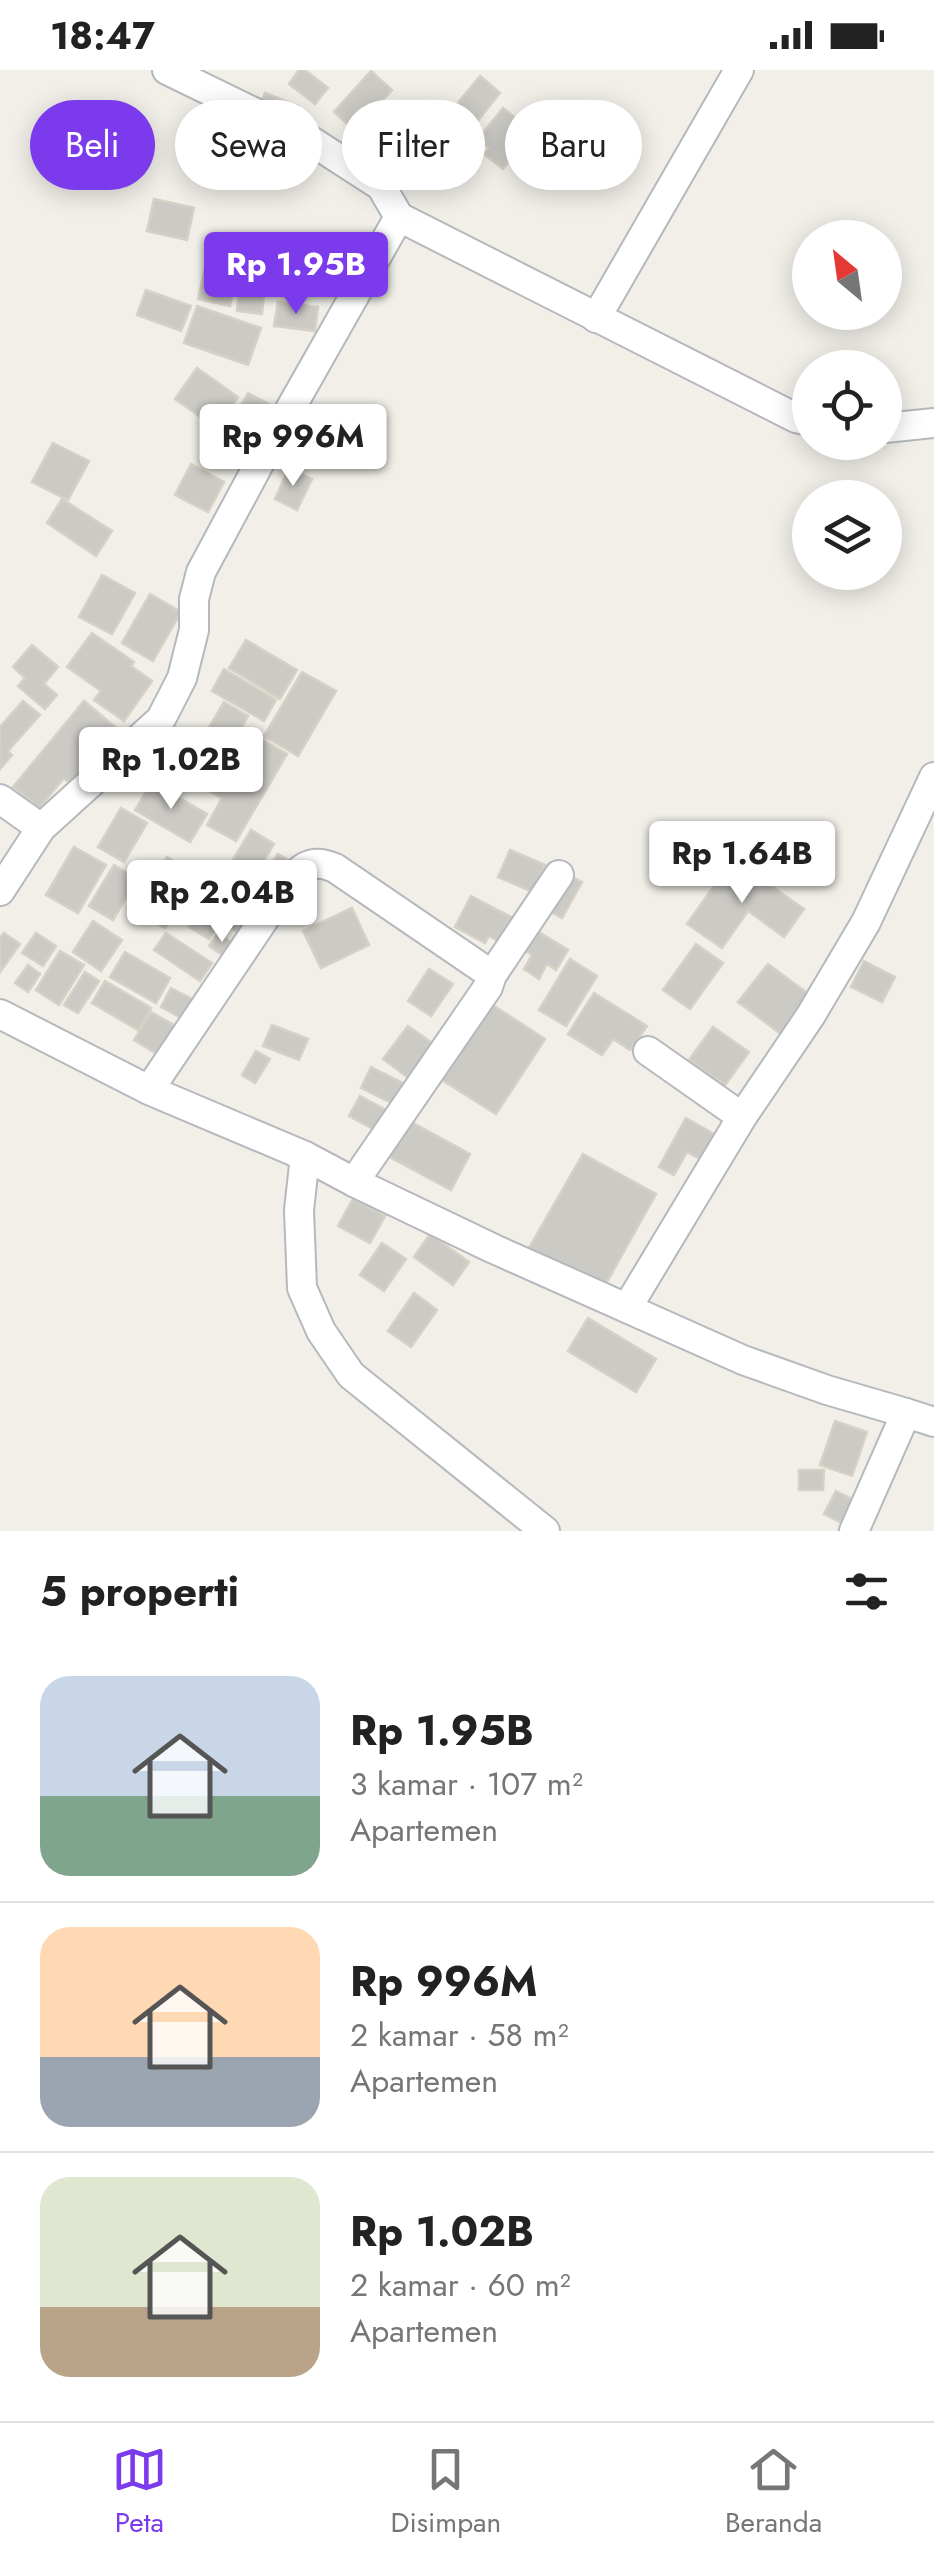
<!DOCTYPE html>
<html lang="id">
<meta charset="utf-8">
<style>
:root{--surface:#fff;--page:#f2f2f2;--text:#222;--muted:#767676;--line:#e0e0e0;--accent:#7c3aed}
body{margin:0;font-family:Jost,sans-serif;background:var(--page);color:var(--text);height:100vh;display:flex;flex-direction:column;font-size:38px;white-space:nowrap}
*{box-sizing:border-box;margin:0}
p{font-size:32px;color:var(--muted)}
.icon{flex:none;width:55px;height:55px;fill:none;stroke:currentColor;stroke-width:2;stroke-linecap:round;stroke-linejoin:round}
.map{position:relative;height:1461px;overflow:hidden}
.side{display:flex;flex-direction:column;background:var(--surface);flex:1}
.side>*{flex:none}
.hud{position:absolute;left:30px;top:30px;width:875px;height:90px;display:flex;gap:20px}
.needle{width:65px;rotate:331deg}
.tools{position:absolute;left:792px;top:150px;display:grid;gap:20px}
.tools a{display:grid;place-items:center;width:110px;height:110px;border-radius:50%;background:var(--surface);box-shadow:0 5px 25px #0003;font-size:50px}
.price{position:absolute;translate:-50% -85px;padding:0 22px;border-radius:10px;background:#fff;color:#222;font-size:32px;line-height:65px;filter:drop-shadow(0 2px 5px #0008)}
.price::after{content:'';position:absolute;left:50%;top:60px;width:30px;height:22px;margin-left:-15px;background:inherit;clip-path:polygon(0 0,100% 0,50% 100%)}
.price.active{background:var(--accent);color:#fff}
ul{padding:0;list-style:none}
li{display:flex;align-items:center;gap:30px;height:250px;padding:0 40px}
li+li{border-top:2px solid var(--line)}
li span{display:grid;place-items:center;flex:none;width:280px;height:200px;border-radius:30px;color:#555}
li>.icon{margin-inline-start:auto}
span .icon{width:120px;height:120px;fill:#fffc;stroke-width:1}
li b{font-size:42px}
h2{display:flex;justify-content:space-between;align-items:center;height:120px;padding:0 40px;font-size:42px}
.tag{padding:0 35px;border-radius:45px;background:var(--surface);box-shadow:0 5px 25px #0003;font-size:35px;line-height:90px}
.tag.active{background:var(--accent);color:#fff}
.status{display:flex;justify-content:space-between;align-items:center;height:70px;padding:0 50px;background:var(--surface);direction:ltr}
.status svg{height:28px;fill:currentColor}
.tabs{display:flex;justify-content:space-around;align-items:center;height:140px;border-top:2px solid var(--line);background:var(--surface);font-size:28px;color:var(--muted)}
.tabs a{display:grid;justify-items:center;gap:5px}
.tabs .active{color:var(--accent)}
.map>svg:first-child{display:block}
.building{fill:#cccac5;stroke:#d6d1c6;stroke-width:2.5}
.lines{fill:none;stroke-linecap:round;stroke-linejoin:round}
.street-casing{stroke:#b5b8bc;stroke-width:32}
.street{stroke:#fff;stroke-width:28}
</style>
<div class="status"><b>18:47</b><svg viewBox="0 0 49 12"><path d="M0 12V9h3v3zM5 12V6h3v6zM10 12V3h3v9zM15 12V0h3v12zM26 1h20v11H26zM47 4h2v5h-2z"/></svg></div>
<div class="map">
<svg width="934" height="1461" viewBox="0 0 934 1461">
<rect width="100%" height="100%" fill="#f1efe8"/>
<g class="building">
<polygon points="299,0 305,0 328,18 315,34 289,14"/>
<polygon points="371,1 392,20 355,61 334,42"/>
<polygon points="480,6 500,23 459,74 438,57"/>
<polygon points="265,23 298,36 292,52 258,40"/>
<polygon points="411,32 431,48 398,89 378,73"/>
<polygon points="503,38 533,62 503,99 484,84 489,78 478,69"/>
<polygon points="229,50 258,60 252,77 224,68"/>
<polygon points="220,79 242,85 236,103 215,96"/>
<polygon points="154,129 194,138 187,170 147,161"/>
<polygon points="206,194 238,201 230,236 198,229"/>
<polygon points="242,194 300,200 297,227 264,224 262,244 237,241"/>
<polygon points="146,220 191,236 181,261 137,245"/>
<polygon points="278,232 318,237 315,261 274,256"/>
<polygon points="197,236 261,258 248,295 184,273"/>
<polygon points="197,298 238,327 216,358 175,329"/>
<polygon points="248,323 280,340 263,371 231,354"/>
<polygon points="53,373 89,391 68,430 32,412"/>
<polygon points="191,394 224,412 208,442 175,425"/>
<polygon points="289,398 312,409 297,440 275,429"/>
<polygon points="62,429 112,461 96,486 47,453"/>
<polygon points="102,505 135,523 112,564 79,547"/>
<polygon points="150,524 181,542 153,591 122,573"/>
<polygon points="92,563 134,592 131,596 152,611 124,651 94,630 101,621 67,597"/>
<polygon points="246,570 297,600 280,629 229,598"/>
<polygon points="32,575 58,597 44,614 57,625 45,639 18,616 25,608 13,597"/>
<polygon points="224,599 276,630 264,651 212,621"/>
<polygon points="302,602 336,621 298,686 264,666"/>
<polygon points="23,631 40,645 8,681 12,685 0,699 0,657"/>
<polygon points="84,631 121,662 76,718 64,708 39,738 13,717"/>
<polygon points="224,632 248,646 207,718 182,703"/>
<polygon points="243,658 287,684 236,771 207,755 222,728 207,720"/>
<polygon points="152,712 207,744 190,772 135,740"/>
<polygon points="121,738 147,753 124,792 98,777"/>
<polygon points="251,760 274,774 246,821 222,808"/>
<polygon points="74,777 106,795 78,843 46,825"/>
<polygon points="510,780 545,795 533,822 498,807"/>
<polygon points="278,784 290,791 265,830 253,823"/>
<polygon points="167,787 197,804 165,858 135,841"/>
<polygon points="733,789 804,839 784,867 748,841 722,878 687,854"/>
<polygon points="114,795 137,809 113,850 89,836"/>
<polygon points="568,805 582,812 562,848 549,841"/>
<polygon points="215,811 236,823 209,869 189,857"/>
<polygon points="471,826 511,847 498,871 489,866 485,873 455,857"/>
<polygon points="230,838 248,850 239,863 222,852"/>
<polygon points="352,838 369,875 321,898 303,861"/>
<polygon points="93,851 122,870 101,901 73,882"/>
<polygon points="534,859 568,880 556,900 547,894 539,909 524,899 532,885 522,878"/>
<polygon points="4,863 20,874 0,902 0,868"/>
<polygon points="36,863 56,876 43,896 22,883"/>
<polygon points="166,863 212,893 200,911 154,880"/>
<polygon points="218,863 234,874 225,887 209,876"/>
<polygon points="696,874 723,893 690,939 663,920"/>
<polygon points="60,881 84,895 59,935 36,920"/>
<polygon points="125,882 170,908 156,933 110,907"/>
<polygon points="570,889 597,906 566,956 539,940"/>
<polygon points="864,891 895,907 882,932 851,917"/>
<polygon points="768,894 814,928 785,967 738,932"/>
<polygon points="28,895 40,904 28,922 15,913"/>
<polygon points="429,899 453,914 431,946 408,931"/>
<polygon points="85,902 99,911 78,943 64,935"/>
<polygon points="105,911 151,938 138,960 92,933"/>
<polygon points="171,918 196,931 185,950 161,937"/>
<polygon points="594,923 647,956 630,980 613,969 602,985 568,964"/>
<polygon points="488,932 545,969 496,1044 439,1008"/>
<polygon points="151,942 181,959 164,988 134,970"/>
<polygon points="272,955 308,969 299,990 263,976"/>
<polygon points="408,956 435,975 410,1009 383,989"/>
<polygon points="713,957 749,982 725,1015 689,990"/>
<polygon points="256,981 270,989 255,1013 242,1005"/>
<polygon points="371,997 405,1014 394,1034 361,1018"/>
<polygon points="360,1026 388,1041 377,1061 349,1046"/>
<polygon points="404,1048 470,1084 451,1120 384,1084"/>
<polygon points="686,1048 714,1064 700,1089 687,1082 674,1105 659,1097"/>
<polygon points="583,1084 656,1124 603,1219 529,1178"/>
<polygon points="353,1129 385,1146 370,1173 338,1156"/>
<polygon points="430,1164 469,1192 453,1215 414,1187"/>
<polygon points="382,1173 406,1189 384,1221 360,1205"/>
<polygon points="414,1223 437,1240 411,1277 388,1261"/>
<polygon points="588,1248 656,1289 636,1322 568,1281"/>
<polygon points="835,1351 867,1362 852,1406 820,1395"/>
<polygon points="799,1400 824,1400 823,1420 799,1420"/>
<polygon points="836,1421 854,1430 842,1453 824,1444"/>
</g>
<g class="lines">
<g class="street-casing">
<g id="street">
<polyline points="167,0 305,67 381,116 399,147 796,348 810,351"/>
<polyline points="596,248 739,0"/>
<polyline points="885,358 934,353"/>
<polyline points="0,729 41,758"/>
<polyline points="559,805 492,905 488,917 354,1112 494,1179 743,1290 827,1320 906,1343 854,1461"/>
<polyline points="0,821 41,758 161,649 182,608 194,560 194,529 201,502 259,394 399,147"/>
<polyline points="0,944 149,1020 305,1086 299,1140 302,1218 321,1261 351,1305 545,1461"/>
<polyline points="648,981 742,1047"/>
<path d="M 149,1020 L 281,824 C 297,803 306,785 335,798 L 492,905"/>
<polyline points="305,1086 354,1112"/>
<polyline points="627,1238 742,1047 811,945 866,852 934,707"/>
<polyline points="906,1343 934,1352"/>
</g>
</g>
<use href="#street" class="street"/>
</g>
</svg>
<div class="tools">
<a><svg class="needle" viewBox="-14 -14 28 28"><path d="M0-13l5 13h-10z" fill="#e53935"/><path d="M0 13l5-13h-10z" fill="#767676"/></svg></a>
<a><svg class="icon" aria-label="locate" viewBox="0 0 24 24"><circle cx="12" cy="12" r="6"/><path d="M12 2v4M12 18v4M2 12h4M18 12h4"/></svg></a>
<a><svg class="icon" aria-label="layers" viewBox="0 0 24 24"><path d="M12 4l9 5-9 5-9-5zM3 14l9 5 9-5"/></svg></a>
</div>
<b class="price active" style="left:296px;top:247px">Rp 1.95B</b>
<b class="price" style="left:293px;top:419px">Rp 996M</b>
<b class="price" style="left:171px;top:742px">Rp 1.02B</b>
<b class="price" style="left:742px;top:836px">Rp 1.64B</b>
<b class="price" style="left:222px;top:875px">Rp 2.04B</b>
<div class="hud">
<a class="tag active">Beli</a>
<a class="tag">Sewa</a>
<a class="tag">Filter</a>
<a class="tag">Baru</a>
</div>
</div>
<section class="side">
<h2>5 properti<svg class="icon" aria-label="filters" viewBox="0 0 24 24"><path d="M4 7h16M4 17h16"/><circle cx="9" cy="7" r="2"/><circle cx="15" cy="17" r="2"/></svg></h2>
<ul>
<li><span style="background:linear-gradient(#c9d6e8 60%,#7fa58c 0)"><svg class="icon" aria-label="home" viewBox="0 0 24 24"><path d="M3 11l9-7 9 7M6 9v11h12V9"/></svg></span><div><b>Rp 1.95B</b><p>3 kamar · 107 m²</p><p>Apartemen</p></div></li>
<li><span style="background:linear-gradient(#ffd9b3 65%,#9aa5b1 0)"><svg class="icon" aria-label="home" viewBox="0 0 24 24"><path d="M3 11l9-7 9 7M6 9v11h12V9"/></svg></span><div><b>Rp 996M</b><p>2 kamar · 58 m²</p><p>Apartemen</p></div></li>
<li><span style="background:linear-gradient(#dfe7d0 65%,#b9a48a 0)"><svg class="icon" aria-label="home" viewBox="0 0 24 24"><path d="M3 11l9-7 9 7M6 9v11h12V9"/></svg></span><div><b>Rp 1.02B</b><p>2 kamar · 60 m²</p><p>Apartemen</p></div></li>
</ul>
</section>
<nav class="tabs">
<a class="active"><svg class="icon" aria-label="map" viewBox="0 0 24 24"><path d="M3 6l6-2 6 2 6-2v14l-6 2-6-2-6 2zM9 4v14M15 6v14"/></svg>Peta</a>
<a><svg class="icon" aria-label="saved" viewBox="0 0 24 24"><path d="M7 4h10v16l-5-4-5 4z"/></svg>Disimpan</a>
<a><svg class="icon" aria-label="home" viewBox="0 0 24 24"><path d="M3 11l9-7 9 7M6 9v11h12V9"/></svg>Beranda</a>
</nav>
